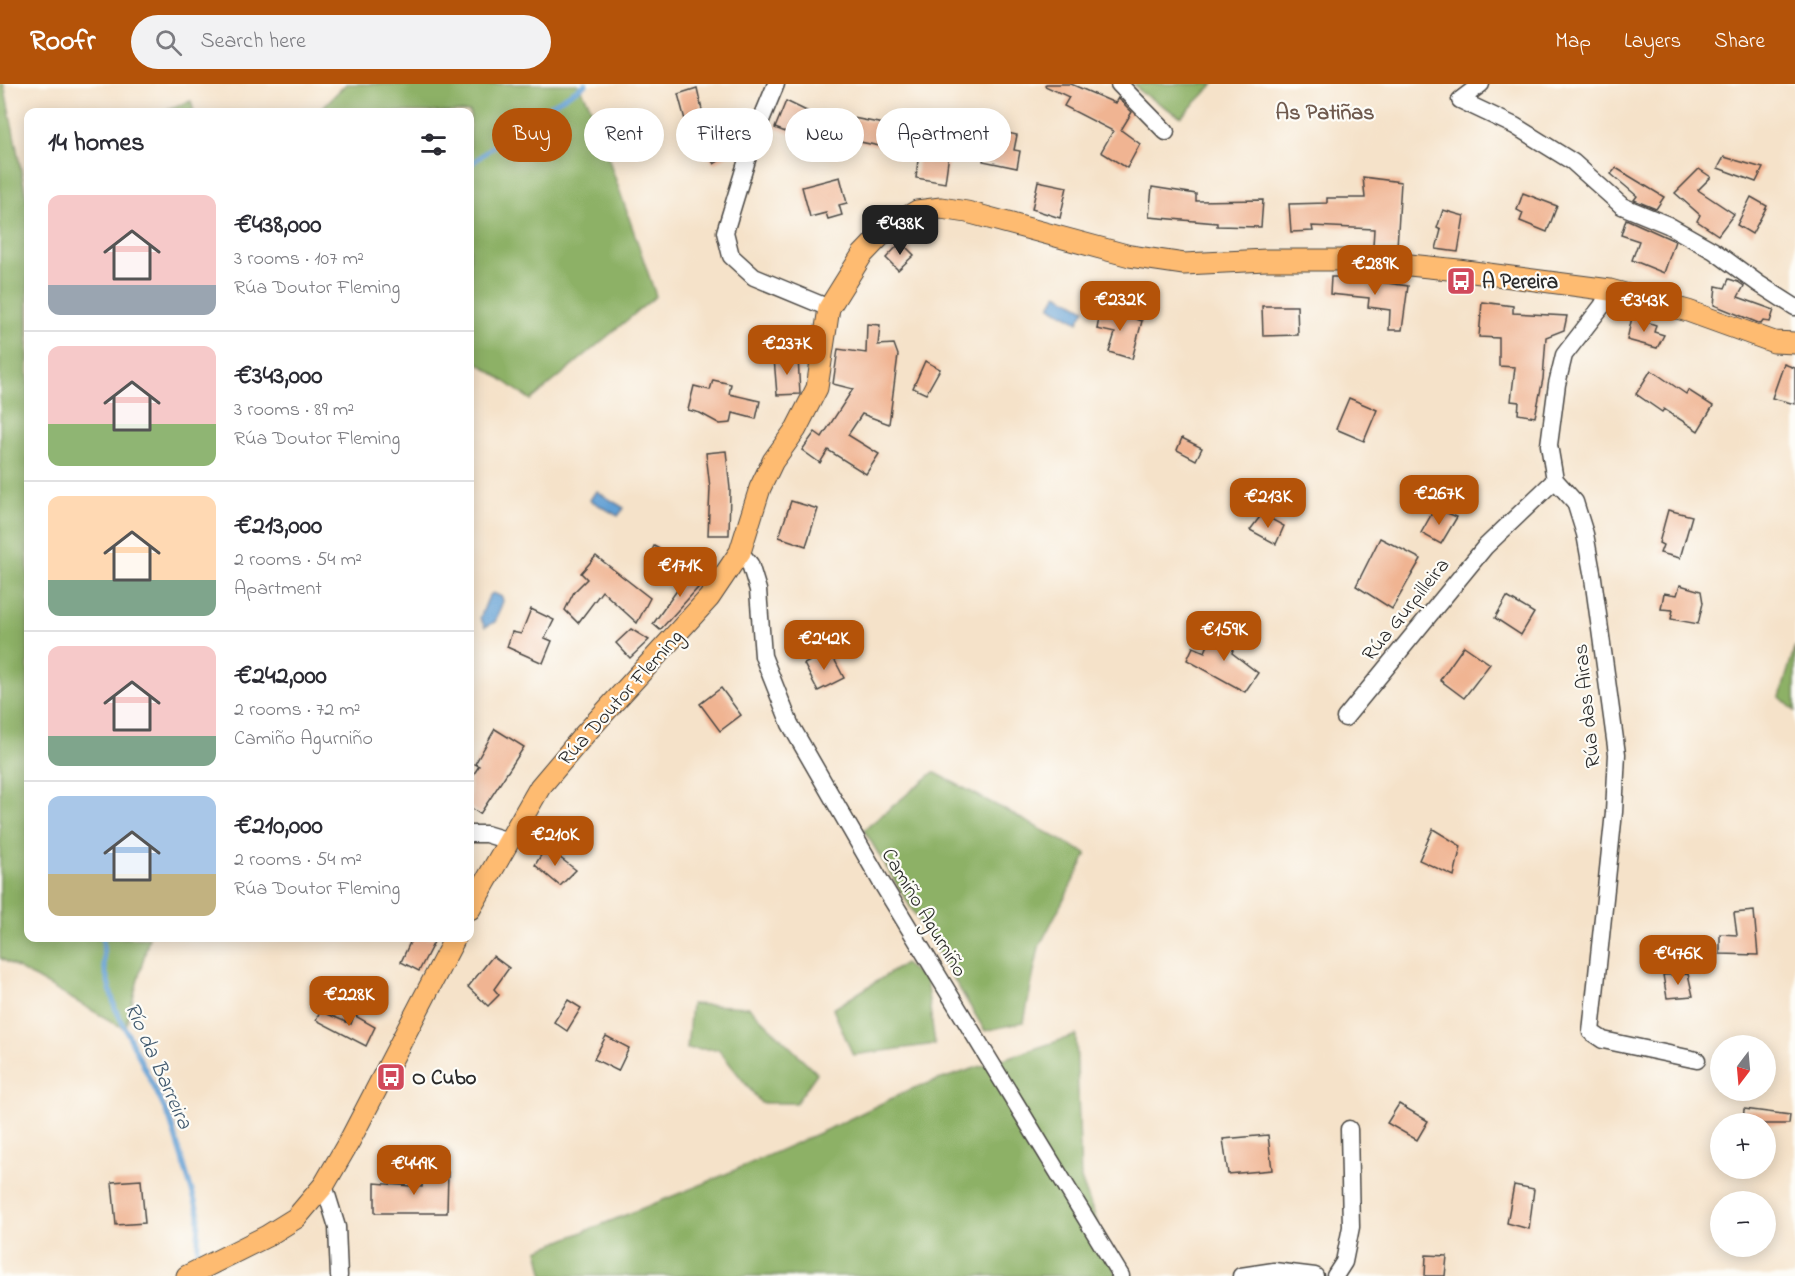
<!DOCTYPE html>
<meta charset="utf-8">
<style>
:root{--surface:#fff;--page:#f2f2f3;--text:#2b2b33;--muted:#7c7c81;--line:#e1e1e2;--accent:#b45309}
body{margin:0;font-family:"Indie Flower",sans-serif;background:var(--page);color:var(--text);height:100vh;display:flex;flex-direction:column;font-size:22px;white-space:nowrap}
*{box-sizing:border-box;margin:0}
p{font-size:20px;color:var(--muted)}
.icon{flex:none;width:33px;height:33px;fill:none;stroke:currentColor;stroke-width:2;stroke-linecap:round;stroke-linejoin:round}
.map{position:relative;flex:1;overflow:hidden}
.drawer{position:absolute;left:24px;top:24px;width:450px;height:834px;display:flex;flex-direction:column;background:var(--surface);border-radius:12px;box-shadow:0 3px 15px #0003}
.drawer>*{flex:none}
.guide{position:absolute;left:492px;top:24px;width:570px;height:54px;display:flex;gap:12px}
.needle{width:39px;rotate:196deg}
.fabs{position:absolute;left:1710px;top:951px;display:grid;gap:12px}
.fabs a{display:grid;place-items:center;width:66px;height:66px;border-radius:50%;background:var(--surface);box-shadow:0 3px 15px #0003;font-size:30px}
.price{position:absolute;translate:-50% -51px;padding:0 14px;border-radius:12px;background:var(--accent);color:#fff;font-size:20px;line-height:39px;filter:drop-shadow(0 2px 3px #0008)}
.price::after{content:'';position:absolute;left:50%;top:36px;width:18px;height:14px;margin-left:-9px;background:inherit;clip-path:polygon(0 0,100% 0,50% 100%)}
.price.selected{background:#222;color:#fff}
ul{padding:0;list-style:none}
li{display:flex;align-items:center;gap:18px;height:150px;padding:0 24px}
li+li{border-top:2px solid var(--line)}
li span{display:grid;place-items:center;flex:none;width:168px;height:120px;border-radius:12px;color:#555}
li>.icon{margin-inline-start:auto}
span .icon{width:72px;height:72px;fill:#fffc;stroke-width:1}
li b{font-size:26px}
h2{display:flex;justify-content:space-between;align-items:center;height:72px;padding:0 24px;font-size:26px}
.tag{padding:0 21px;border-radius:27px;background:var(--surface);box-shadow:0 3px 15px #0003;font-size:21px;line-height:54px}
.tag.selected{background:var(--accent);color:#fff}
header{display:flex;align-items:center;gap:36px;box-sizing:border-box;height:84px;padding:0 30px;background:var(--accent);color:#fff}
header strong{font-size:28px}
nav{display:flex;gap:33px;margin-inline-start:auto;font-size:21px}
.search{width:420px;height:54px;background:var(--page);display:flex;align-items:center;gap:15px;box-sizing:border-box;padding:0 21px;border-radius:33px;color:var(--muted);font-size:22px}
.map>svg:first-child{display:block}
.forest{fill:#8db166;stroke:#5c6e48;stroke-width:1.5}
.water{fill:#64a0d4;stroke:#486680;stroke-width:1.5}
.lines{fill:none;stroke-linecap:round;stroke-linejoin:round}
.stream{stroke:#64a0d4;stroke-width:5}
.building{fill:#f0b492}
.minor-casing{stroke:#494643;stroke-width:19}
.major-casing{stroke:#494643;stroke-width:23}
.minor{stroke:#fff;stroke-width:16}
.major{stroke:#febb71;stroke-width:21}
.labels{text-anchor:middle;stroke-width:4.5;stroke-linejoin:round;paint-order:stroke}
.poi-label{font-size:21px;font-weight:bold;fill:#2b2b2b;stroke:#fdfcf7;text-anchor:start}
.street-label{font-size:21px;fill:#2b2b2b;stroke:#fdfcf7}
.neighbourhood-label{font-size:22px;font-weight:bold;fill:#705b4f;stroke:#fdfcf7}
.water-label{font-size:22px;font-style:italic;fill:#425a6f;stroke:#fdfcf7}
</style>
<header>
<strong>Roofr</strong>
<div class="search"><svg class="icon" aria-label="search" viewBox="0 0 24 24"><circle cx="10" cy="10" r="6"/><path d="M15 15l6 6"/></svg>Search here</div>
<nav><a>Map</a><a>Layers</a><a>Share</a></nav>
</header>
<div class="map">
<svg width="1795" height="1192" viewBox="0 0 1795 1192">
<rect width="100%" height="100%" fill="#fdfcf7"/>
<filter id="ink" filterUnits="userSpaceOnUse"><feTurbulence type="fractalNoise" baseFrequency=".0167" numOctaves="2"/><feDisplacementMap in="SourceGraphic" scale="12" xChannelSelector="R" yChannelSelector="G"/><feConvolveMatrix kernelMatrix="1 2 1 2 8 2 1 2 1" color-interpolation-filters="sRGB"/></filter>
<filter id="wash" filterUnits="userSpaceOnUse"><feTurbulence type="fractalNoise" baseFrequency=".008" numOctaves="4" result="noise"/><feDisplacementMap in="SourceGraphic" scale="24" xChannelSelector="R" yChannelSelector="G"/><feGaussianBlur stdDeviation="1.35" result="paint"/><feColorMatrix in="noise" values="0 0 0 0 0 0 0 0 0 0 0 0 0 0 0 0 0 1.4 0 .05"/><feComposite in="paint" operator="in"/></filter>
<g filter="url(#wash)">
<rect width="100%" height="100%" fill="#f5e2c9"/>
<g class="forest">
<polygon points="0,0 4,0 28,121 28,854 149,854 125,945 0,874"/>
<polygon points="346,0 578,0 590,21 656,212 531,316 470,273 470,28 318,28"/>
<polygon points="1134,0 1214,0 1181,33 1142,9"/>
<polygon points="191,17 194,28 161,28"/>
<polygon points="1795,562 1795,627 1780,613"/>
<polygon points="934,688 1087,770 1039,863 1024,938 985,947 864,746"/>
<polygon points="904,880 926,896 935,960 853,971 833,925"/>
<polygon points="691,920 749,923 817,989 796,1019 761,1019 718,965 687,965"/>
<polygon points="1076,951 1081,1095 1117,1192 544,1192 538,1166 703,1100 835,1042 911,1005"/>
</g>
<g class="water">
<polygon points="1057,210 1085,225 1078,238 1050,222"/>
<polygon points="596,407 624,424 618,432 590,416"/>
<polygon points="493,509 502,513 503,517 495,538 485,543 480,534 489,512"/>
</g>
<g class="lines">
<g class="stream">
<polyline points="470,81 522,39 586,0"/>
<polyline points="103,854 104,882 115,924 170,1036 199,1130 197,1181"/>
</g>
</g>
<g id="blocks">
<g class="building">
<polygon points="1046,0 1071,0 1115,19 1118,14 1132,28 1121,46 1140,60 1127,84 1101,68 1113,47 1064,22 1069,13 1045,2"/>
<polygon points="697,4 708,53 728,37 737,52 731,56 733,68 714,80 692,46 688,47 678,10"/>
<polygon points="786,17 827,37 829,30 852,41 853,34 889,41 885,63 840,54 839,59 812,58 775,44"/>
<polygon points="989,45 1017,51 1014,66 1020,67 1017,84 983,77"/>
<polygon points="921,49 951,55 945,99 916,94"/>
<polygon points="1724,73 1763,84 1756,98 1718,84"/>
<polygon points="1616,84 1664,113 1656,125 1634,116 1637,112 1611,90"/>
<polygon points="1699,85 1711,93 1698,106 1734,130 1718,151 1697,137 1700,131 1675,109"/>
<polygon points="840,93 847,119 839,121 842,131 828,135 826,129 810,133 802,103"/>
<polygon points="1363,93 1401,98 1397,163 1373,162 1374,145 1312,142 1313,147 1291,148 1289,120 1327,119 1327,114 1365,114"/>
<polygon points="1038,97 1067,103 1060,134 1032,125"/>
<polygon points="1152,103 1196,110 1196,117 1263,116 1261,143 1217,142 1217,139 1149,133"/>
<polygon points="1523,109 1557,122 1547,148 1520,137 1523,129 1517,126"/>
<polygon points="1751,113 1767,122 1752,150 1737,141"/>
<polygon points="1443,126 1464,132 1458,168 1436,165 1441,146 1437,144"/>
<polygon points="1626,135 1675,157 1664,189 1632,176 1639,157 1621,151"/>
<polygon points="901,158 914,171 898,186 886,174"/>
<polygon points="1331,193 1346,193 1408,202 1402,246 1389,246 1390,226 1368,223 1369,214 1330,210"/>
<polygon points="1729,195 1738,198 1744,202 1738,213 1774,226 1770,238 1763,237 1761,240 1714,221 1716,202 1725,204"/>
<polygon points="1482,218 1513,222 1513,229 1567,232 1564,246 1546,253 1543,295 1535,333 1518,330 1519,318 1511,317 1515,283 1499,282 1499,254 1479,253"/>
<polygon points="1262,222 1297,222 1298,251 1263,252"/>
<polygon points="1101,223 1142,237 1132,275 1109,268 1115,249 1097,245"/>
<polygon points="1632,233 1656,241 1654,248 1664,251 1657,264 1627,256"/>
<polygon points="867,240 880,241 878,261 894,260 898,271 889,340 862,330 848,351 879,370 866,390 828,366 820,379 802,366 815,348 822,353 853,305 833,300 838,265 866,269"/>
<polygon points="798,273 800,310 777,311 774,274"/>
<polygon points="925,277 940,285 926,310 913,304"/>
<polygon points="1784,280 1795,284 1795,320 1772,314"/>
<polygon points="1651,286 1686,310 1688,306 1713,322 1698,347 1664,325 1662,328 1636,310"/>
<polygon points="713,296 731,300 729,310 760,317 756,335 733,329 731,339 720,340 700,329 688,326 694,302 710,306"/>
<polygon points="1349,314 1377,326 1364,357 1336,345"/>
<polygon points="1182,354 1202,364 1196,376 1177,366"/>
<polygon points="726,367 730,405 729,451 708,451 710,404 706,369"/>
<polygon points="791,417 818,425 806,462 779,453"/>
<polygon points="1435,424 1457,433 1441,460 1421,449"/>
<polygon points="1668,426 1692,432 1680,474 1660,469 1663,461 1659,459"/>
<polygon points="1262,430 1284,442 1276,460 1250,446"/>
<polygon points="1380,454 1421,475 1392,525 1356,502"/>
<polygon points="654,462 672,472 665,485 648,475"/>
<polygon points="596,472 650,514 637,539 602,507 578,539 565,526 574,508 587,495 581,489"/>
<polygon points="693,484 706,495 660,546 653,540"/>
<polygon points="1680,501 1701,507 1703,519 1698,540 1671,535 1673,526 1661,525 1664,509 1677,511"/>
<polygon points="1507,513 1534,529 1521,551 1495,534"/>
<polygon points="531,525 554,536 545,554 552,557 543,579 507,563 512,548 521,550"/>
<polygon points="631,545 649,556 630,574 616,559"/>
<polygon points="1214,546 1235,560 1232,569 1258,589 1245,608 1187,576 1193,563 1205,568"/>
<polygon points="1464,562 1490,580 1464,614 1440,596"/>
<polygon points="830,567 844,594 818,607 804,580"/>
<polygon points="721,604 741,631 720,647 700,620"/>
<polygon points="495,645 524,663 480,730 470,723 470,696 479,682 475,680"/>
<polygon points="1433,745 1461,762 1454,792 1419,776"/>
<polygon points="546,763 576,786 560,802 535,781"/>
<polygon points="1754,827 1758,871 1720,870 1720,850 1737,851 1734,829"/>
<polygon points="412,854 436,854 419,887 401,878"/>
<polygon points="493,872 509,884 494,905 499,911 488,922 468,903"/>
<polygon points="1688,890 1693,912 1667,914 1663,891"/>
<polygon points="568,916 581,924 567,947 554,938"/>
<polygon points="320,927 351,940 354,931 375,943 366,962 316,936"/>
<polygon points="606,952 629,964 618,987 594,975"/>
<polygon points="1399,1020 1428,1037 1417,1056 1387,1039"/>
<polygon points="1744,1025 1790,1031 1789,1040 1743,1040"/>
<polygon points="1268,1051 1272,1086 1228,1090 1223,1055"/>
<polygon points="448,1088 447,1129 375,1129 375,1099 422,1103 423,1089"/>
<polygon points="141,1096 145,1139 116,1141 112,1098"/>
<polygon points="1514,1101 1534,1105 1529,1145 1507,1139"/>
<polygon points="1426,1171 1447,1172 1445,1192 1425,1192"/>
</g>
</g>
</g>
<g filter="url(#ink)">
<use href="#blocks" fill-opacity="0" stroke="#494643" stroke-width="1.5"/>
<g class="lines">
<g class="minor-casing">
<g id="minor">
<polyline points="776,0 754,53 725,148 731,172 754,193 829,224"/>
<polyline points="1119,0 1166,48"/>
<polyline points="1481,0 1460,16 1515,42 1573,78 1622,122 1668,141 1714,167 1759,200 1795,223"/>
<polyline points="1610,206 1602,222 1564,271 1557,300 1549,361 1555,396 1575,418 1585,450 1593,494 1617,670 1614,728 1591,948 1603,956 1697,976"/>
<polyline points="740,468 750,480 758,506 763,572 790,640 881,798 1121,1192"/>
<polyline points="1345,634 1485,463 1555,396"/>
<polyline points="470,750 486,750 509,757"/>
<polyline points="324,1101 337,1143 339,1192"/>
<polyline points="1241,1192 1274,1187 1315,1192"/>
<polyline points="1335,1192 1344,1178 1351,1143 1349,1045"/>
</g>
</g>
<g class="major-casing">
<g id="major">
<polyline points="470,825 540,703 584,651 709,514 740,468 760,404 773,377 796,345 817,304 829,224 862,171 887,145 917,127 941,124 967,128 1130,172 1184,180 1266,176 1361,176 1458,186 1610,206 1688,227 1774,258 1795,259"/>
<polyline points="187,1192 267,1152 296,1134 324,1101 350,1056 455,854"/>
</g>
</g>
<use href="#minor" class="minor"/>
<use href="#major" class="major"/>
</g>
</g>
<defs>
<g id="bus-square" transform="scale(1.5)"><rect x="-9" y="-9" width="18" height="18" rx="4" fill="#d1495b" stroke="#fdfcf7"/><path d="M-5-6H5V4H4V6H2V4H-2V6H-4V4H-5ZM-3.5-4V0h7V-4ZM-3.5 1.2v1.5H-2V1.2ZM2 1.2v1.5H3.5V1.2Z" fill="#fff"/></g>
</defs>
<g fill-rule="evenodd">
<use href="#bus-square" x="1461" y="197"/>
<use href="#bus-square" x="391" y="993"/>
</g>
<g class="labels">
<g class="poi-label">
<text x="1482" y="204">A Pereira</text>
<text x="412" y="1000">O Cubo</text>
</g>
<g class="street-label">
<text transform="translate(1405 525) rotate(-51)" y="7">Rúa Gurpilleira</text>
<text transform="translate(620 613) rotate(-48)" y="7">Rúa Doutor Fleming</text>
<text transform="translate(1586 622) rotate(-96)" y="7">Rúa das Airas</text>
<text transform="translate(925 828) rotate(59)" y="7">Camiño Agurniño</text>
</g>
<g class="neighbourhood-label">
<text x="1325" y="35">As Patiñas</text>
</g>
<g class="water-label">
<text transform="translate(160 981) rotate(66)" y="8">Río da Barreira</text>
</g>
</g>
</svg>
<div class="fabs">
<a><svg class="needle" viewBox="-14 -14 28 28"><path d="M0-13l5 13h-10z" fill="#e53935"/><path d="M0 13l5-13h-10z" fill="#7c7c81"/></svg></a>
<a>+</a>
<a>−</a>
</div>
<b class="price selected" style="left:900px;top:172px">€438K</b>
<b class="price" style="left:1375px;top:212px">€289K</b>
<b class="price" style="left:1120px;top:248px">€232K</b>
<b class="price" style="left:1644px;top:249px">€343K</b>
<b class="price" style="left:787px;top:292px">€237K</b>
<b class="price" style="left:1439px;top:442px">€267K</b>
<b class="price" style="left:1268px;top:445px">€213K</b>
<b class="price" style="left:680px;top:514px">€171K</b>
<b class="price" style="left:1224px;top:578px">€159K</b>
<b class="price" style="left:824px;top:587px">€242K</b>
<b class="price" style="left:555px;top:783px">€210K</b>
<b class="price" style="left:1678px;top:902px">€476K</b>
<b class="price" style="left:349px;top:943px">€228K</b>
<b class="price" style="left:414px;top:1112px">€449K</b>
<div class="guide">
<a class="tag selected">Buy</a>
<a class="tag">Rent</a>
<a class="tag">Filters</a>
<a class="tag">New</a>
<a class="tag">Apartment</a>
</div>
<section class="drawer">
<h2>14 homes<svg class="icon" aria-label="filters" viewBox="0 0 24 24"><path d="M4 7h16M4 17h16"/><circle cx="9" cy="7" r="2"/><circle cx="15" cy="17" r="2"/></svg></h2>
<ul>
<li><span style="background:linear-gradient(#f6c9c9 75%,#9aa5b1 0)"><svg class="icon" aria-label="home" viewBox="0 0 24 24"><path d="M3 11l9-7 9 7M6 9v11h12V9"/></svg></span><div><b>€438,000</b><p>3 rooms · 107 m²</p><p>Rúa Doutor Fleming</p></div></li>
<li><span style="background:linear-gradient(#f6c9c9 65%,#8fb573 0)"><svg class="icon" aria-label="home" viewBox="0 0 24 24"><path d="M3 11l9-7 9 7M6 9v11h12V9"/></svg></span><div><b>€343,000</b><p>3 rooms · 89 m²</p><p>Rúa Doutor Fleming</p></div></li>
<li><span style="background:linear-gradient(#ffd9b3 70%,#7fa58c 0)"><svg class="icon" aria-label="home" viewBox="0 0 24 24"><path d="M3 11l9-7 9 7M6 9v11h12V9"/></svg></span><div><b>€213,000</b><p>2 rooms · 54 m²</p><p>Apartment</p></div></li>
<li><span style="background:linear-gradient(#f6c9c9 75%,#7fa58c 0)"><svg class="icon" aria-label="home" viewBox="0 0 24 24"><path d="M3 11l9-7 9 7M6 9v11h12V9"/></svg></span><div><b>€242,000</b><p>2 rooms · 72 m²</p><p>Camiño Agurniño</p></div></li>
<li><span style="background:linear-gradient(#a9c7e8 65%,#c2b280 0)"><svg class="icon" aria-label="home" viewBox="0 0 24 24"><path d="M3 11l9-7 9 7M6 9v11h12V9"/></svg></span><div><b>€210,000</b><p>2 rooms · 54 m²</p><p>Rúa Doutor Fleming</p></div></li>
</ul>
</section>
</div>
